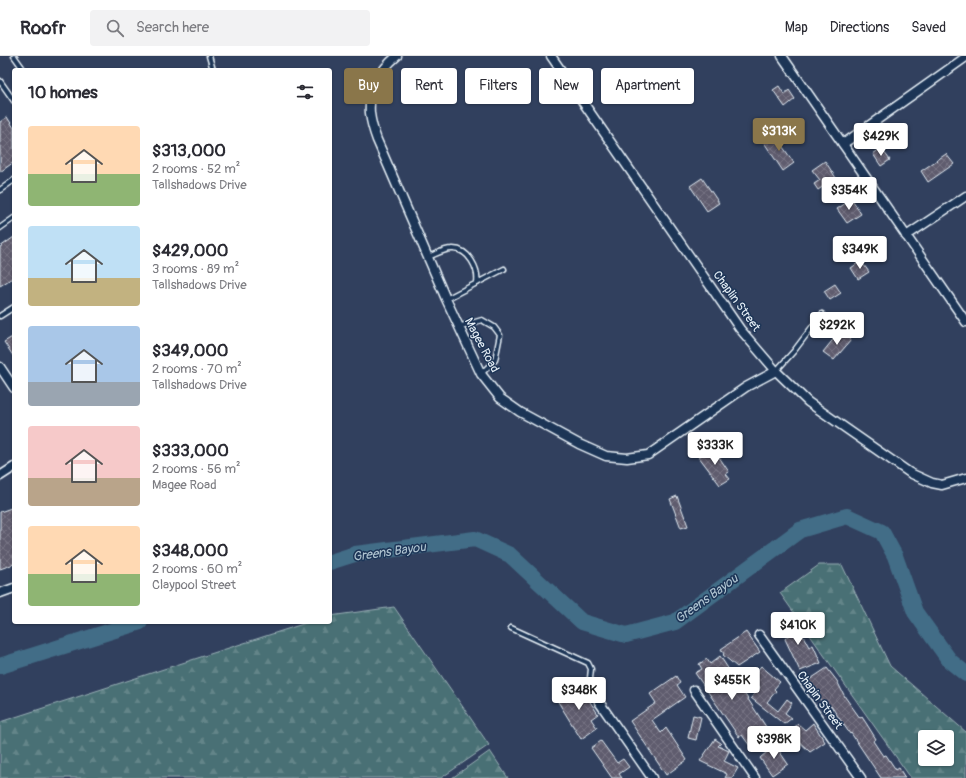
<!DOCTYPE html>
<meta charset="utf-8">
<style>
:root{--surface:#fff;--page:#f2f2f3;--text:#2b2b33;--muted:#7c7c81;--line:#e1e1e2;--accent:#8a764a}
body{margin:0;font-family:Pangolin,sans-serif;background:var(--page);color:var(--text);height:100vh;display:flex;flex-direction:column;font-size:15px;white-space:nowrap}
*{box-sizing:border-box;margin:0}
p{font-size:13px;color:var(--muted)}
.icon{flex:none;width:22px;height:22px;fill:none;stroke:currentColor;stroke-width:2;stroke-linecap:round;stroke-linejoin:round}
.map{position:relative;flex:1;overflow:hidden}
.drawer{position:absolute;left:12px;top:12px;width:320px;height:556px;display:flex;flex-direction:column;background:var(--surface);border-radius:4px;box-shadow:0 1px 3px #0004}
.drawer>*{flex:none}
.banner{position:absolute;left:344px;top:12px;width:380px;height:36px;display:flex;gap:8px}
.controls{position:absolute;left:918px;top:674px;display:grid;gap:8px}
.controls a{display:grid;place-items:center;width:36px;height:36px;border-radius:4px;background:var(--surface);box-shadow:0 1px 3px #0004;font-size:20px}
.price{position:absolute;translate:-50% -34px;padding:0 9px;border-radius:4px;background:#fff;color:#222;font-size:13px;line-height:26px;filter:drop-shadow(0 1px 2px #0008)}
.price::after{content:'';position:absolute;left:50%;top:24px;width:12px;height:9px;margin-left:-6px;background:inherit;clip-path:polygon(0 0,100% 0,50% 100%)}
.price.current{background:var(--accent);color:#fff}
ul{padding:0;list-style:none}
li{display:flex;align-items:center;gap:12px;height:100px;padding:0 16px}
li span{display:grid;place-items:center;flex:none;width:112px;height:80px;border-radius:4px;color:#555}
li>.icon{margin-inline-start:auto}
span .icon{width:48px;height:48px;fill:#fffc;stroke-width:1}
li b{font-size:17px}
h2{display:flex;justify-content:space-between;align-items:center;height:48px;padding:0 16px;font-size:17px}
.tag{padding:0 14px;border-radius:4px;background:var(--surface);box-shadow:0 1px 3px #0004;font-size:14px;line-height:36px}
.tag.current{background:var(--accent);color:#fff}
header{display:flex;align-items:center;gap:24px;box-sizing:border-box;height:56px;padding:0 20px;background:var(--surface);border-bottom:1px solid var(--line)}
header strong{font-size:19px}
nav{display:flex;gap:22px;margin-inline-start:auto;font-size:14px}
.search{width:280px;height:36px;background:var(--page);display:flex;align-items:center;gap:10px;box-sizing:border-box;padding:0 14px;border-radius:4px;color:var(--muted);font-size:15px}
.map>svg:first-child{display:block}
.forest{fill:url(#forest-firs);stroke:#99b0b6;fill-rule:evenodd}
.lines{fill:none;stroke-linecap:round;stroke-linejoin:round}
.river{stroke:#426d87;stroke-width:16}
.building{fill:url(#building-cross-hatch);stroke:#e8f1f8}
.service-casing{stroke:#e8f1f8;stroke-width:7}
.minor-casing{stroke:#e8f1f8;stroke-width:11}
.service{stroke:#1d3557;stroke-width:4}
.minor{stroke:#1d3557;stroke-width:8}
.labels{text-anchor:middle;stroke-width:3;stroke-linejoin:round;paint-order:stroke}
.street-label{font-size:12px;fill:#e8f1f8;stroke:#1d3557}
.water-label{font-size:13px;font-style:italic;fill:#aec3d0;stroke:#1d3557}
</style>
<header>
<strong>Roofr</strong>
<div class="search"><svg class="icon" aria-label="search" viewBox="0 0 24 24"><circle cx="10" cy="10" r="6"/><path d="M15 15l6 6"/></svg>Search here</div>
<nav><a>Map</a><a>Directions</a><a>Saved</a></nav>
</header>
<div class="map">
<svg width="966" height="722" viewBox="0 0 966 722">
<defs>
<pattern id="forest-firs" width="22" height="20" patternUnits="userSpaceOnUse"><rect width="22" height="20" fill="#4a7074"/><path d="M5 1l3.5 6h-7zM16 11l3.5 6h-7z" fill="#648589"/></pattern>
<pattern id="building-cross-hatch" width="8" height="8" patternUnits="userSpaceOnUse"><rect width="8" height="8" fill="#5f5b6e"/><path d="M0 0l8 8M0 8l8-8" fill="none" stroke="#767383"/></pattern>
</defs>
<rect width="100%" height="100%" fill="#31405e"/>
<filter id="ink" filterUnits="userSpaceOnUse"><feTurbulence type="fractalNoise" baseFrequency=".025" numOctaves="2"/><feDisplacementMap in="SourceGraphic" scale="8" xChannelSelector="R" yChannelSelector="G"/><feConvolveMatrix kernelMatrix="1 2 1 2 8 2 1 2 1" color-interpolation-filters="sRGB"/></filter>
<g filter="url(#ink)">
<g class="forest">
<path d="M 819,509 L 842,509 L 890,610 L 966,676 L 966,722 L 911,722 L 780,537 ZM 925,681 L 947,681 L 947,703 L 925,703 Z"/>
<polygon points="394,551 489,689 441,722 0,722 0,666 309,566 330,566 330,560"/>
<polygon points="490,695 508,722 452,722"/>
</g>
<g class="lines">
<g class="river">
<polyline points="330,506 355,498 475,483 510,499 582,566 626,579 675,566 800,474 847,460 882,476 895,500 915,556 950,605 966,618"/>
<polyline points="0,610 140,566"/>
</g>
</g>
<g class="building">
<polygon points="779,30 784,38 789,34 795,43 785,51 773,34"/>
<polygon points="7,61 14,72 14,106 0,116 0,66"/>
<polygon points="774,78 794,107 783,115 763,85"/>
<polygon points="881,92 890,104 881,110 873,98"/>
<polygon points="946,98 954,108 928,126 921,115"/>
<polygon points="825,105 836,122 818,134 814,128 820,124 812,114"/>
<polygon points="702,122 719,147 707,155 690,130"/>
<polygon points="852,143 861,158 847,167 837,153"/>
<polygon points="14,181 14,221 0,230 0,191"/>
<polygon points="861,205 869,216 858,223 851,212"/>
<polygon points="835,228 841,237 830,244 824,235"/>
<polygon points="840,275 851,284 834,304 823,296"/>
<polygon points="14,280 14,301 4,286"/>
<polygon points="713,392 729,416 726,418 730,423 720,429 699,401"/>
<polygon points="677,440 688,470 681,472 670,443"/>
<polygon points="14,451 14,508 0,513 0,456"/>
<polygon points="788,561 800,579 802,578 809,591 813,589 821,607 800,615 785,583 790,577 780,580 774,571"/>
<polygon points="746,576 760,596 737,611 723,599 724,598 721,593"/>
<polygon points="720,600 770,677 750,690 742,679 739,681 695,617 702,613 699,608 707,603 710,608"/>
<polygon points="761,610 780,626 774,633 776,635 767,646 778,655 787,643 792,647 785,657 792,662 784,668 751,642 760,631 750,623"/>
<polygon points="827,612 837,625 845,641 860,662 862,661 866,667 876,683 873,685 883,700 886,699 896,714 899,712 905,722 881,722 851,677 850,678 831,650 828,652 815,638 806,626"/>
<polygon points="676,620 680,627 677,629 685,641 652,664 661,677 666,672 687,704 666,719 630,665 656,647 650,638"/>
<polygon points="579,629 598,658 591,663 597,672 581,683 557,644"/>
<polygon points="693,659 701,661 696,684 688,682"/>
<polygon points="813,667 825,686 810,696 789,676 798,668 805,674"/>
<polygon points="715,683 721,687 718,690 729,695 724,705 738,712 732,722 725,722 727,718 700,705"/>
<polygon points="601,685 617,707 623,703 629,711 619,718 622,722 612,722 591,692"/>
<polygon points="775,689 788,708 772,719 760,702"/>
</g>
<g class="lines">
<g class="service-casing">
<g id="service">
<polyline points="14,0 24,14"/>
<polyline points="209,0 213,14"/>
<polyline points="0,25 14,45"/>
<polyline points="0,134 14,124"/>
<polyline points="0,172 14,162"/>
<path d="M 428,201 C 436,198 444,193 452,193 C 469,192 479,214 477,227"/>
<polyline points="446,243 504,213"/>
<polyline points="0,260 14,251"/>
<polyline points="458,271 482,264 494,271 500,279 495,304 481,318"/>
<polyline points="776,315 794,295 822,258"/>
<polyline points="511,572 588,607 591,613 590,622 599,646"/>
</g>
</g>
<g class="minor-casing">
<g id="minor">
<path d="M 397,0 C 380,14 368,34 370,57 C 371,66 374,76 377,84 L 446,243 L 481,318 L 500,342 L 520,356 L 579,388 L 606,400 L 627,402 L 648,399 L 746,331 L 776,315"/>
<polyline points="551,0 740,273 776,315 808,346 910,417 932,427 942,429 966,422"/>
<polyline points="782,0 966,266"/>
<polyline points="843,88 966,1"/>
<polyline points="906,180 966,140"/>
<polyline points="0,311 14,332"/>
<polyline points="0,420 14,411"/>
<polyline points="0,537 14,532"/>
<polyline points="759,579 861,722"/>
<polyline points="694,634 755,722"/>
<polyline points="599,646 652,722"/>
</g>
</g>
<use href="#service" class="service"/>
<use href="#minor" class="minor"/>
</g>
</g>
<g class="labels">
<g class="street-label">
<text transform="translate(737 245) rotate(54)" y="4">Chaplin Street</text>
<text transform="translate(482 289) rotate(62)" y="4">Magee Road</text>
<text transform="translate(820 644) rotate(54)" y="4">Chapin Street</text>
</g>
<g class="water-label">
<text transform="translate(389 495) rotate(-8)" y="5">Greens Bayou</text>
<text transform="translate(706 542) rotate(-36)" y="5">Greens Bayou</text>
</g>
</g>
</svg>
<div class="controls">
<a><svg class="icon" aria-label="layers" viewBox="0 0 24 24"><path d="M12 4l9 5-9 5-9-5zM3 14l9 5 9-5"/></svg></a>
</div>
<b class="price current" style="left:779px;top:96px">$313K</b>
<b class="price" style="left:881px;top:101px">$429K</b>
<b class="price" style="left:849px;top:155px">$354K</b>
<b class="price" style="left:860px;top:214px">$349K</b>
<b class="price" style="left:837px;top:290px">$292K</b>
<b class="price" style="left:715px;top:410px">$333K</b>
<b class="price" style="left:798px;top:590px">$410K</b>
<b class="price" style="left:732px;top:645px">$455K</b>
<b class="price" style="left:579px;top:655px">$348K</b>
<b class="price" style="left:774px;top:704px">$398K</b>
<div class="banner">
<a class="tag current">Buy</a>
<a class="tag">Rent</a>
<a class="tag">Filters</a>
<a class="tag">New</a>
<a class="tag">Apartment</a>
</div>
<section class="drawer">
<h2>10 homes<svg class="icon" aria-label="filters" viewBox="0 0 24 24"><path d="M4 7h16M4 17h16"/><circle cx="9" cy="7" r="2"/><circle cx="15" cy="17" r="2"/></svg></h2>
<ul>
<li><span style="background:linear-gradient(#ffd9b3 60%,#8fb573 0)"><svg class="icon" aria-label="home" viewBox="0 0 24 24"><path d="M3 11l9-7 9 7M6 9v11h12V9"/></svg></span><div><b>$313,000</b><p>2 rooms · 52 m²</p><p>Tallshadows Drive</p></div></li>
<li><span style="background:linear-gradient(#bfe0f5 65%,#c2b280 0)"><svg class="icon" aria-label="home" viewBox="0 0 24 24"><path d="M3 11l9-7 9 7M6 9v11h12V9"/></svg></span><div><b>$429,000</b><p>3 rooms · 89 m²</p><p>Tallshadows Drive</p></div></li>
<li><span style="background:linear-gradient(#a9c7e8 70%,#9aa5b1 0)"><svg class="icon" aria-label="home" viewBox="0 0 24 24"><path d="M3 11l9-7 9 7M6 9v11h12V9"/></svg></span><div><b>$349,000</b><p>2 rooms · 70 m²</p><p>Tallshadows Drive</p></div></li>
<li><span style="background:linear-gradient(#f6c9c9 65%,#b9a48a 0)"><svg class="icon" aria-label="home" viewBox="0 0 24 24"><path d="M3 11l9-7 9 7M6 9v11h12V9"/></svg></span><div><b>$333,000</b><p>2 rooms · 56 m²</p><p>Magee Road</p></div></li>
<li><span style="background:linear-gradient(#ffd9b3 60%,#8fb573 0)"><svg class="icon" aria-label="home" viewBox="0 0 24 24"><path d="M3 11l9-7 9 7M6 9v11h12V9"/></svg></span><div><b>$348,000</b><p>2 rooms · 60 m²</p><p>Claypool Street</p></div></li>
</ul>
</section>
</div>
